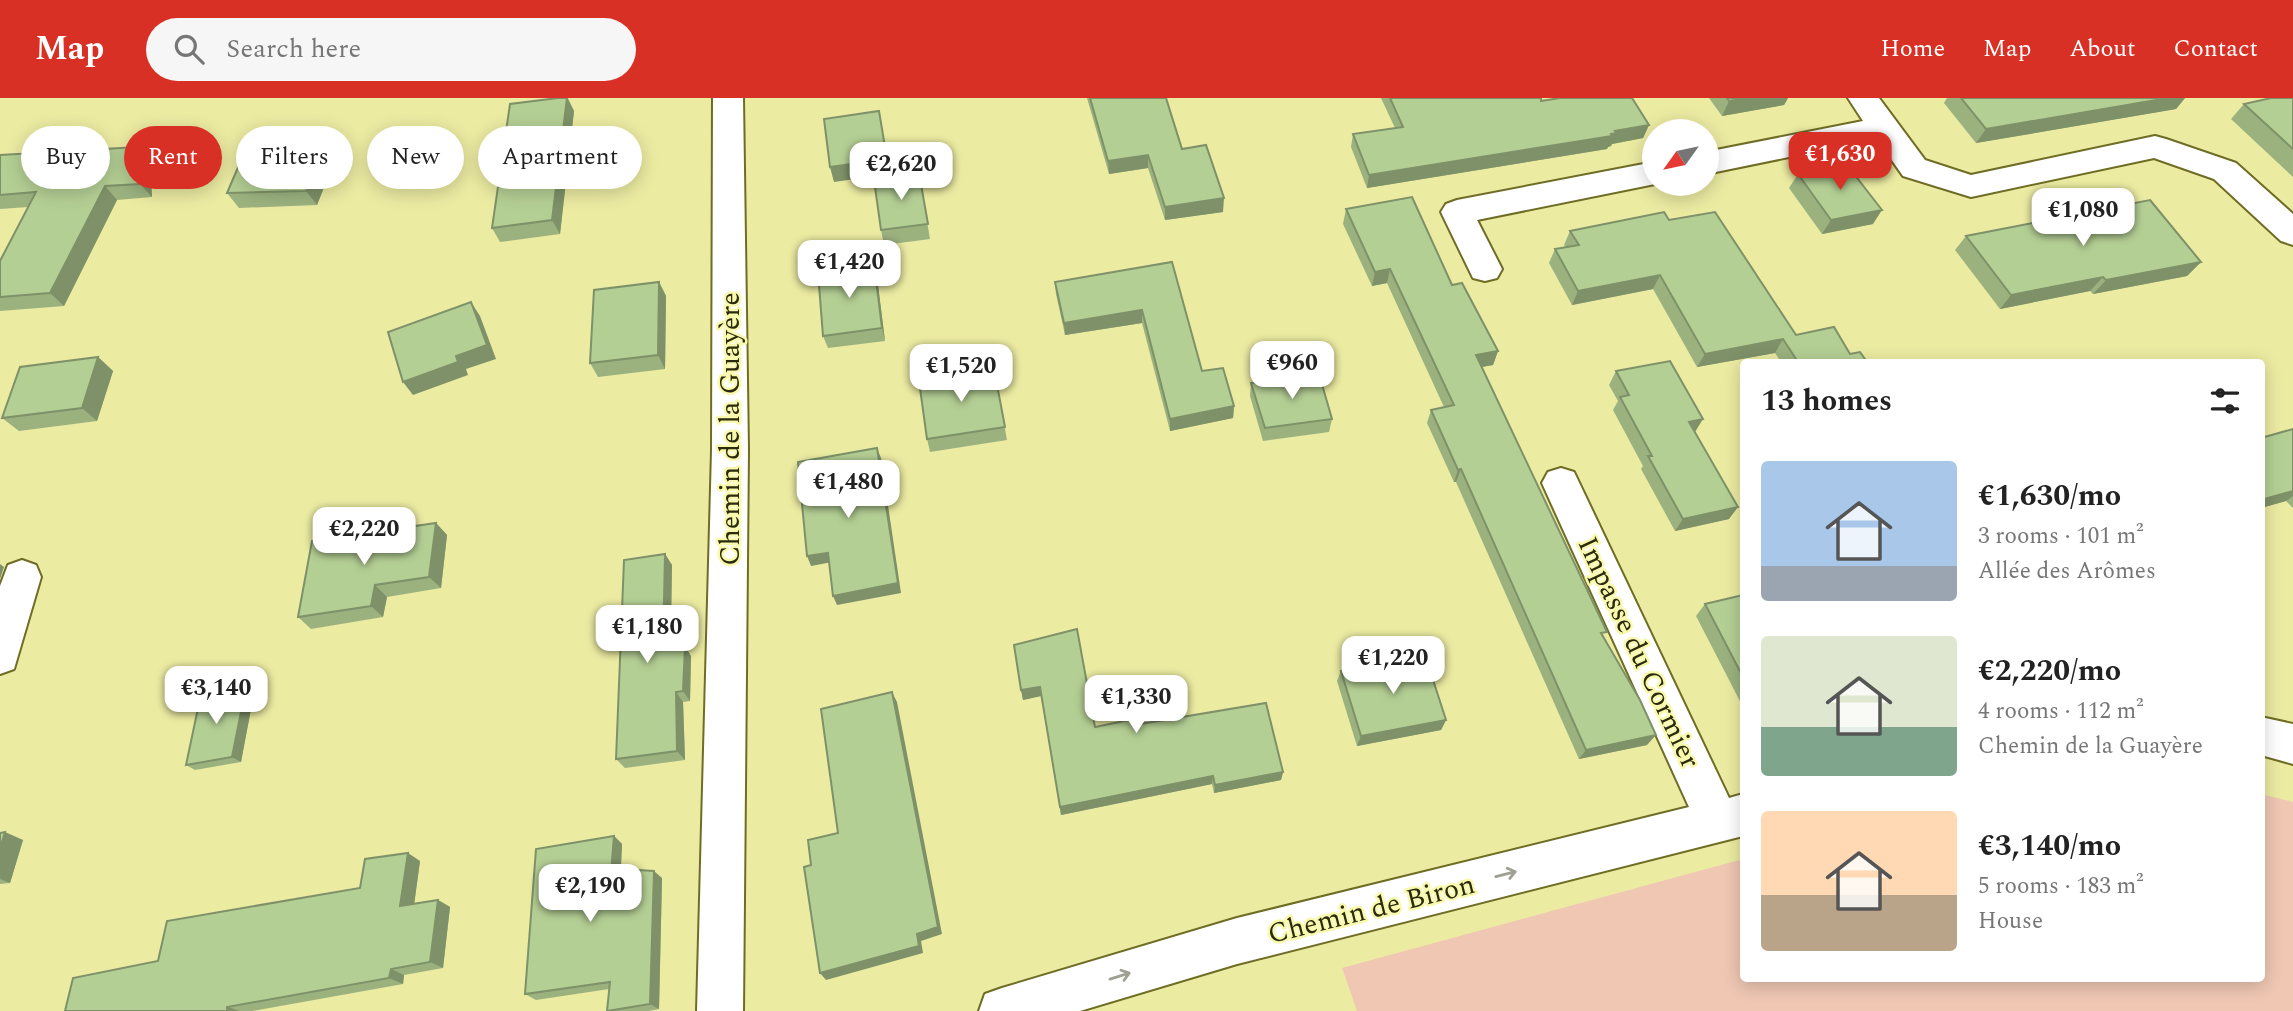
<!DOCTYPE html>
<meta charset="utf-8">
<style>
:root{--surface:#fff;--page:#f6f6f6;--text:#222;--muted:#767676;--accent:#d93025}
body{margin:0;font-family:Spectral,serif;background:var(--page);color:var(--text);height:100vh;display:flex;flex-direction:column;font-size:26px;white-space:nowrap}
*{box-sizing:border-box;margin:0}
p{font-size:23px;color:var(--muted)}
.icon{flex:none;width:38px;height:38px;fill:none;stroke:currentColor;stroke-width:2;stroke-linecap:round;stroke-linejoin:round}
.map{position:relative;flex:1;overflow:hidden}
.side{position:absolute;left:1740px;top:261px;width:525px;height:623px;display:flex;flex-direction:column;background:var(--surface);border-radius:7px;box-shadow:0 4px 18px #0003}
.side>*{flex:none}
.guide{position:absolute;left:21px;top:28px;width:665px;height:63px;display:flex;gap:14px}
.needle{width:46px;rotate:237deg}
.controls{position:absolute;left:1642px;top:21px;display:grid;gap:14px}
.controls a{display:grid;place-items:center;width:77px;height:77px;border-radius:50%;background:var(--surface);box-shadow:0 4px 18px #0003;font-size:35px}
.price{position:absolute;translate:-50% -60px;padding:0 16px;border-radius:14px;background:#fff;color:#222;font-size:23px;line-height:46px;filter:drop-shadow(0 2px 4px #0008)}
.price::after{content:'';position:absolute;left:50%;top:42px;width:21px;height:16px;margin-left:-10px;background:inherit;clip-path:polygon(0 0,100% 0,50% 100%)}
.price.on{background:var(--accent);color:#fff}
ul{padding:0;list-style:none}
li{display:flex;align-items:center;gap:21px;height:175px;padding:0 21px}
li span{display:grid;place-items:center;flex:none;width:196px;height:140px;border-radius:7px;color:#555}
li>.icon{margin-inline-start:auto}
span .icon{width:84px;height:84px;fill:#fffc;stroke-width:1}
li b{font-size:30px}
h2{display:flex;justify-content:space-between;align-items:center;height:84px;padding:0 21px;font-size:30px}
.pill{padding:0 24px;border-radius:32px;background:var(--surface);box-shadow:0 4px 18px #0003;font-size:24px;line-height:63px}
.pill.on{background:var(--accent);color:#fff}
header{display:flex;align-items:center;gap:42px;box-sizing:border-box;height:98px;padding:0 35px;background:var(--accent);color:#fff}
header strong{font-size:33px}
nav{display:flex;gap:38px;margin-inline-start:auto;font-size:24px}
.search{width:490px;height:63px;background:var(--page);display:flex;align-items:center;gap:18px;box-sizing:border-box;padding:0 24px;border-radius:38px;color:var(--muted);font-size:26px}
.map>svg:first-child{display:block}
.green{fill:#efc7b3}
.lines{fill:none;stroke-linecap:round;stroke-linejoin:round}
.street-casing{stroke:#6f6d25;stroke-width:4}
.street{fill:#fff;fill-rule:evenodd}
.wall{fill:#9bb27f}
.shaded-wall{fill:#7e9168}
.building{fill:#b4cf94;stroke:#7e9168;stroke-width:2}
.oneway{stroke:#9f9f92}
.labels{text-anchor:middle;stroke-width:5;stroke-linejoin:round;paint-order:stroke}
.street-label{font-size:28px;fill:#2a2a0c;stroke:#f8f8af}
</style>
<header>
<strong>Map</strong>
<div class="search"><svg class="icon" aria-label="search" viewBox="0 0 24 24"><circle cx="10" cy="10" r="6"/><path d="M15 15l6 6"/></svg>Search here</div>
<nav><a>Home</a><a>Map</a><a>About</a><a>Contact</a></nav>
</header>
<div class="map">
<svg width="2293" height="913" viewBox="0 0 2293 913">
<rect width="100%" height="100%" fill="#ebeba2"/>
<polygon class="green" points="2261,696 2293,704 2293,913 1357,913 1342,870 1743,761 1743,880 2261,880"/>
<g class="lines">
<g class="street-casing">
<g id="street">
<polygon points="713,0 743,0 748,352 743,913 697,913 712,352"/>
<polygon points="1848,0 1879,0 1925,62 1971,77 2155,38 2166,41 2236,65 2293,116 2293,147 2281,143 2214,81 2154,60 1971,99 1903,78 1877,41 1706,76 1706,54 1863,23"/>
<polygon points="1654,64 1655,86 1477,122 1502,171 1497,180 1485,183 1473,180 1441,114 1446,106 1457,102"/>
<polygon points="1561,370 1574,374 1729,700 1743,696 1743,738 1237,866 1080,913 979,913 985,896 1002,890 1237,820 1689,709 1542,385 1548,374"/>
<polygon points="22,462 36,467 41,479 14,571 0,576 0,488 8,467"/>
<polygon points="2261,619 2293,626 2293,666 2261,657"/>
</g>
</g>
<use href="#street" class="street"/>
</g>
<g class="wall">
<polygon points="558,0 568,0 574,13 560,136 500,144 492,130"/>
<polygon points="1087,0 1166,0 1182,51 1223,114 1165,122 1148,70 1109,76"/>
<polygon points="1381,0 1541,0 1541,3 1649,27 1643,40 1612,46 1611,48 1608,49 1607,51 1367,90 1351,49 1353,36 1395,30"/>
<polygon points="1709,0 1788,0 1784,7 1722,18"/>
<polygon points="1947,0 2185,0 2176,11 1976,45 1944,5"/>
<polygon points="2293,0 2293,79 2231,21 2244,6"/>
<polygon points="138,49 150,63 152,99 117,102 64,208 0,213 0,163 28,109 0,111 0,57"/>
<polygon points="334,64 317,107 239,110 227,95"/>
<polygon points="919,75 930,141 884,147 881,132"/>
<polygon points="1798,76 1873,126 1822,136 1789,90"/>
<polygon points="1346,111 1452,187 1498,253 1493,267 1481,269 1604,539 1647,647 1579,661 1456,384 1454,384 1427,325 1431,312 1444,309 1387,185 1372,188 1343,126"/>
<polygon points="1669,122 1796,237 1850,256 1867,264 1781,264 1775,255 1697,269 1653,191 1572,207 1549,165 1555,151 1566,149 1564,147 1570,133"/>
<polygon points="1966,138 2201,164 2187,178 2093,196 2090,193 2000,211 1955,152"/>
<polygon points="1172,164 1202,273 1234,308 1233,320 1170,333 1142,225 1065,237 1056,196 1055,184"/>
<polygon points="874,166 877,179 885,243 828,250 823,238"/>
<polygon points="659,184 666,198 665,271 598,279 590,265"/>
<polygon points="98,259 113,273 97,323 19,333 2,320"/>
<polygon points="994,271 1007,342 930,354 927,341"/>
<polygon points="1616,273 1695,334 1729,421 1675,433 1641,371 1643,368 1613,312 1618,303 1609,287"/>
<polygon points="1251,285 1332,321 1329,334 1263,343 1250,298"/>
<polygon points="2293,331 2293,410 2286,403 2261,410 2261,340"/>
<polygon points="436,425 447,437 441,490 387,499 383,519 311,531 298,519"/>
<polygon points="665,456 672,467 671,550 691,558 690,603 683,604 685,662 625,670 616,661"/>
<polygon points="1743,497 1743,609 1696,518 1705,506"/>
<polygon points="1014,547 1095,629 1140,626 1283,674 1281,682 1214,695 1212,686 1061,717 1041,598 1023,602"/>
<polygon points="1341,573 1446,622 1441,632 1357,648 1337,583"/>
<polygon points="246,589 254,595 241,664 195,672 186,667"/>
<polygon points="0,735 23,742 10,785 0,786"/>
<polygon points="614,738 622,746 620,783 662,780 659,911 649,913 608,913 609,891 536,902 525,896"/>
<polygon points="420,763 414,806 438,802 450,809 443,870 404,877 403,886 252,913 65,913 158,863 360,790"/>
</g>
<g class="shaded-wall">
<polygon points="567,0 574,13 560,136 552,122"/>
<polygon points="1747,0 1788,0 1784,7 1722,18 1729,3"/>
<polygon points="2168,0 2185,0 2176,11 1976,45 1986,31"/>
<polygon points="879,13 890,76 834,84 830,69"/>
<polygon points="1649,27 1643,40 1612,46 1611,48 1608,49 1607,51 1367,90 1369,77 1611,36 1615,33"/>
<polygon points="138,49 150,63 152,99 140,86"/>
<polygon points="323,49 334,64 317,107 306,93"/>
<polygon points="1148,57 1148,70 1109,76 1108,63"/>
<polygon points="105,88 117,102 64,208 50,195"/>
<polygon points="1224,100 1223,114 1165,122 1165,109"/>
<polygon points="1882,112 1873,126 1822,136 1831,122"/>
<polygon points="2201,164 2187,178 2093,196 2106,182"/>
<polygon points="874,166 877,179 885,243 882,230"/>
<polygon points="1390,171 1387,185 1372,188 1375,174"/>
<polygon points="1660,177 1653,191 1572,207 1578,193"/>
<polygon points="2103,179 2090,193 2000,211 2011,197"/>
<polygon points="659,184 666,198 665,271 658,257"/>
<polygon points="471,204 480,218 496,261 466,271 468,277 413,297 403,284 456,258"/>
<polygon points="1142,212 1142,225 1065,237 1064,225"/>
<polygon points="1783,241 1775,255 1697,269 1705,256"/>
<polygon points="1498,253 1493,267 1471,271 1476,257"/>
<polygon points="98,259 113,273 97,323 82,310"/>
<polygon points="1234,308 1233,320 1170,333 1170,321"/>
<polygon points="1703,321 1695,334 1689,324"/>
<polygon points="877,350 881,360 901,495 837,507 833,498"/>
<polygon points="1461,371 1456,384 1454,384 1458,372"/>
<polygon points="2293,393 2293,398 2286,403 2261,410 2261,402"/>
<polygon points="1738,409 1729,421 1675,433 1683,421"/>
<polygon points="436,425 447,437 441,490 429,479"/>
<polygon points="828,455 832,464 811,468 807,458"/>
<polygon points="665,456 672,467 670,562 663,552"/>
<polygon points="0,466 4,469 0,481"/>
<polygon points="375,487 387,499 383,519 371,508"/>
<polygon points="685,548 691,558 690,603 683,593"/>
<polygon points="246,589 254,595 241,664 232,659"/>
<polygon points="1040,589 1041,598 1023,602 1021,592"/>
<polygon points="676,594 683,604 685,662 677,653"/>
<polygon points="892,594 897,604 942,836 921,843 923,855 826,882 820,875"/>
<polygon points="1446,622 1441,632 1357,648 1361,638"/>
<polygon points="1656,637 1647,647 1579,661 1586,652"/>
<polygon points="1283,674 1281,682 1214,695 1215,687"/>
<polygon points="1213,678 1212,686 1061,717 1060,709"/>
<polygon points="5,734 23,742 10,785 0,781 0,751"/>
<polygon points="614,738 622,746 620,794 610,787"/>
<polygon points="408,755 420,763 413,815 400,808"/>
<polygon points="654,773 662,780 659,911 650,906"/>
<polygon points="438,802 450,809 443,870 430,864"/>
<polygon points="391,871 404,877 403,886 389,880"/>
<polygon points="227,909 240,913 227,913"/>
</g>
<g class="building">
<polygon points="558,0 567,0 552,122 492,130 510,6"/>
<polygon points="1090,0 1166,0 1182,51 1206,47 1224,100 1165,109 1148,57 1108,63"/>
<polygon points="1390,0 1541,0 1541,3 1560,0 1632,0 1649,27 1615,33 1617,35 1611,36 1612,38 1369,77 1353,36 1403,29"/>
<polygon points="1727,0 1747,0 1729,3"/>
<polygon points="1961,0 2168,0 1986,31"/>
<polygon points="2271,0 2293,0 2293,51 2244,6"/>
<polygon points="879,13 887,61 830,69 824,21"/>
<polygon points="138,49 140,86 105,88 50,195 0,199 0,163 36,94 0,97 0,57"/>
<polygon points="323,49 306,93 227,95 245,53"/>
<polygon points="1847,67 1882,112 1831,122 1798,76"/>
<polygon points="919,75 928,126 881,132 874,82"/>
<polygon points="1412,99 1452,187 1462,185 1498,253 1476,257 1607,534 1601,535 1640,602 1656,637 1586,652 1461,371 1458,372 1431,312 1454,307 1390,171 1375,174 1346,111"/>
<polygon points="2150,102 2201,164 2106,182 2103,179 2011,197 1966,138"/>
<polygon points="1664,114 1669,122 1715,114 1796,237 1834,229 1850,256 1860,254 1867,264 1798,264 1783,241 1705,256 1660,177 1578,193 1555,151 1579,147 1570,133"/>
<polygon points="1172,164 1202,273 1223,270 1234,308 1170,321 1142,212 1064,225 1055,184"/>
<polygon points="874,166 882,230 823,238 818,174"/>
<polygon points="659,184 658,257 590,265 594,192"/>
<polygon points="471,204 487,247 456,258 458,264 403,284 388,234"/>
<polygon points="98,259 82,310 2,320 20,269"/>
<polygon points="1670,263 1703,321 1689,324 1738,409 1683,421 1648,358 1652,358 1620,299 1629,297 1616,273"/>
<polygon points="994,271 1005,329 927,341 919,283"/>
<polygon points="1319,276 1332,321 1265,330 1251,285"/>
<polygon points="2293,331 2293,393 2261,402 2261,340"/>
<polygon points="877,350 898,485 833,498 828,455 807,458 798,364"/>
<polygon points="436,425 429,479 375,487 371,508 298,519 312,443"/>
<polygon points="665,456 663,552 685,548 683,593 676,594 677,653 616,661 624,462"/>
<polygon points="1743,497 1743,579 1705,506"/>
<polygon points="1077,531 1095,629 1139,620 1140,626 1266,605 1283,674 1215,687 1213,678 1060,709 1040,589 1021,592 1014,547"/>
<polygon points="1425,557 1446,622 1361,638 1341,573"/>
<polygon points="246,589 232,659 186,667 201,596"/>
<polygon points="892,594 938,829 917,836 919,848 820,875 804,769 811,767 808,742 838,735 821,611"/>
<polygon points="5,734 0,751 0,735"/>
<polygon points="614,738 610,787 620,785 621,771 654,773 650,906 607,913 610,884 525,896 536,751"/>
<polygon points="408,755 400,808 438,802 430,864 391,871 389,880 227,909 227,913 65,913 73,880 158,863 167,823 360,790 365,761"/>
</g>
<defs><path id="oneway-shaft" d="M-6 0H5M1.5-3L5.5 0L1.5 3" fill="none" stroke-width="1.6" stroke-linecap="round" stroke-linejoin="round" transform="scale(1.75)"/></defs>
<g class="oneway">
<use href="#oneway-shaft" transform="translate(1506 776) rotate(-14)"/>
<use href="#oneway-shaft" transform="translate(1120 878) rotate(-17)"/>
</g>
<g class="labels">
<g class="street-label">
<text transform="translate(729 331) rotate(-90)" y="10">Chemin de la Guayère</text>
<text transform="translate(1640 554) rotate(65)" y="10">Impasse du Cormier</text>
<text transform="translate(1371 810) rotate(-14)" y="10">Chemin de Biron</text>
</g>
</g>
</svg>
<div class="controls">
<a><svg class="needle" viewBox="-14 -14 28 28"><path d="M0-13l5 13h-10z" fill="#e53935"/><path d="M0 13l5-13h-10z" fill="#767676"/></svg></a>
</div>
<b class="price on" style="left:1840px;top:94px">€1,630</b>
<b class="price" style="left:901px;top:104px">€2,620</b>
<b class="price" style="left:2083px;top:150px">€1,080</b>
<b class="price" style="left:849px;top:202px">€1,420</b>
<b class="price" style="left:1292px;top:303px">€960</b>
<b class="price" style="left:961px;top:306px">€1,520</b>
<b class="price" style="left:848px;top:422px">€1,480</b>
<b class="price" style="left:364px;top:469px">€2,220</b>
<b class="price" style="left:647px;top:567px">€1,180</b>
<b class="price" style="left:1393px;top:598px">€1,220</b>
<b class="price" style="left:216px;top:628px">€3,140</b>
<b class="price" style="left:1136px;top:637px">€1,330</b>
<b class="price" style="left:590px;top:826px">€2,190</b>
<div class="guide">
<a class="pill">Buy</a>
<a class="pill on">Rent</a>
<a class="pill">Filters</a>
<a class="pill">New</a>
<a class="pill">Apartment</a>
</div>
<section class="side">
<h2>13 homes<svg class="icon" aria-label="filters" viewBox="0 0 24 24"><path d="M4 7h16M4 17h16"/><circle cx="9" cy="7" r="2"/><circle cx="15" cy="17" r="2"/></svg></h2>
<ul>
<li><span style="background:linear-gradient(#a9c7e8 75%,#9aa5b1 0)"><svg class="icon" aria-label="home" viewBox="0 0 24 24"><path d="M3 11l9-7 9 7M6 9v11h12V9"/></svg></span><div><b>€1,630/mo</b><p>3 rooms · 101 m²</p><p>Allée des Arômes</p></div></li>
<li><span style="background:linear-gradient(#dfe7d0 65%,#7fa58c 0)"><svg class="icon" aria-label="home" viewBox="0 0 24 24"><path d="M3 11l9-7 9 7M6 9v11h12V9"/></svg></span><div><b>€2,220/mo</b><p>4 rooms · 112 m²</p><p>Chemin de la Guayère</p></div></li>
<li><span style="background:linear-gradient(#ffd9b3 60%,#b9a48a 0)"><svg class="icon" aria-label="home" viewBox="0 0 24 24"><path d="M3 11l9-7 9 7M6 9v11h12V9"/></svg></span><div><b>€3,140/mo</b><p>5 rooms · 183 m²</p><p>House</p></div></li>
</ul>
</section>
</div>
